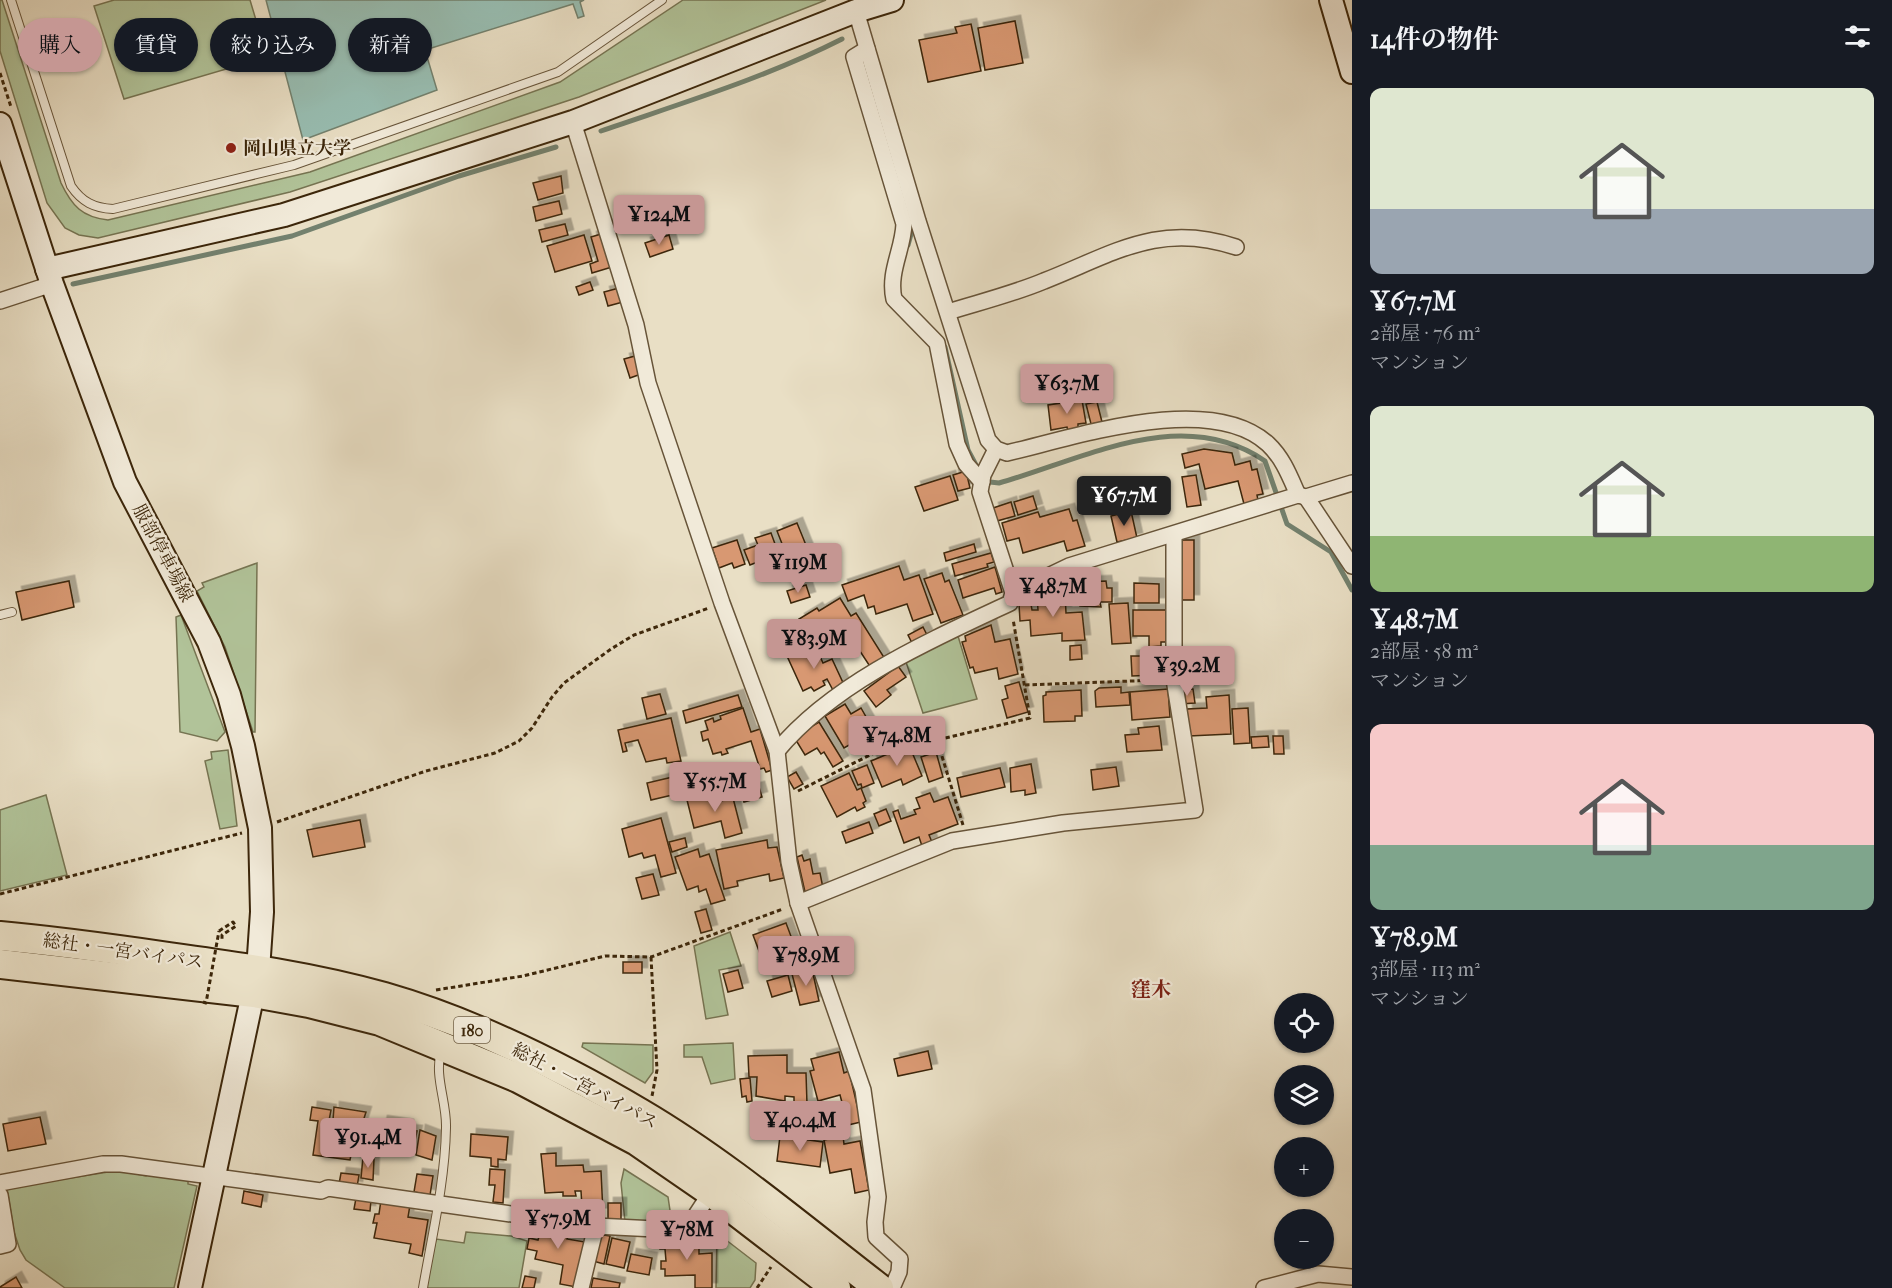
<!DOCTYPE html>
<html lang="ja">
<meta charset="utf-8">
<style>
:root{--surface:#171b24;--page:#20242c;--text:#f1f3f6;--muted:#9ea1a6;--accent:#c59692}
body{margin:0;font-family:"IM FELL French Canon","Noto Serif JP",serif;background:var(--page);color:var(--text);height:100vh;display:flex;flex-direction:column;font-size:22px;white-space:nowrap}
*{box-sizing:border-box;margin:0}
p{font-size:20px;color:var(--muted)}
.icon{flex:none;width:33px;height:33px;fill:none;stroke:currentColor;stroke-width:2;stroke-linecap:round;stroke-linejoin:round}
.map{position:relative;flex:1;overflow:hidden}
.side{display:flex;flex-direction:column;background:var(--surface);width:540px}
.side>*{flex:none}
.banner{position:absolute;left:18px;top:18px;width:570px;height:54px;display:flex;gap:12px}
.fabs{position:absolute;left:1274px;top:993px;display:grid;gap:12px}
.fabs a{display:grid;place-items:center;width:60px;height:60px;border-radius:50%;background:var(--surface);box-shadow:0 2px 4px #0004;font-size:30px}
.price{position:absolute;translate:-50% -51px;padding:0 14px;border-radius:6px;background:var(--accent);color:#111;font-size:20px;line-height:39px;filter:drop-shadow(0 2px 3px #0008)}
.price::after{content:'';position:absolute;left:50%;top:36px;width:18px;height:14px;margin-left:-9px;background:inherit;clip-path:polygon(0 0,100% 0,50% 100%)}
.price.active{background:#222;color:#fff}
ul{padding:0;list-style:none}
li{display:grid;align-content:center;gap:12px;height:318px;padding:0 18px}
li span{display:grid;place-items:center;height:186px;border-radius:12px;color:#555}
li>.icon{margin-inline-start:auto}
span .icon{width:108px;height:108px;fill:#fffc;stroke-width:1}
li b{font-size:26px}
h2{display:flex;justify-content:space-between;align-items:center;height:72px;padding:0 18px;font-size:26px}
.pill{padding:0 21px;border-radius:27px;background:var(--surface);box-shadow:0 2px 4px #0004;font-size:21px;line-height:54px}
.pill.active{background:var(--accent);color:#111}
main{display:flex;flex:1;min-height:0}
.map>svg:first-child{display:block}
.green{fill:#b1c399;stroke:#767452;stroke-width:1.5}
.water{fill:#98bdb1;stroke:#73816e;stroke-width:1.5}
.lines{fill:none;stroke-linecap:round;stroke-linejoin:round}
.stream{stroke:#73816e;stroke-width:5}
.building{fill:#d89872;stroke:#3c260a;stroke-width:1.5;filter:url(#shadow)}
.lane-casing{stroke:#675439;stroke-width:10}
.street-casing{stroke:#675439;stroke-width:18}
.secondary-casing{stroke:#3c260a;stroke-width:26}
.highway-casing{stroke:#3c260a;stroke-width:32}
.path{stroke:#3c260a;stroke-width:3;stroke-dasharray:4.5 3;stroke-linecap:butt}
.lane{stroke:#f1ead9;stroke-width:8}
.street{stroke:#f1ead9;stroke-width:15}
.secondary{stroke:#f1ead9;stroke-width:22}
.highway{stroke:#e9dfc5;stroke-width:28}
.path-bridge{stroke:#3c260a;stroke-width:3;stroke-dasharray:4.5 3;stroke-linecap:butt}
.poi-dot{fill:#8f2418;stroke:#f1ead9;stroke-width:2}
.labels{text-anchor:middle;stroke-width:4.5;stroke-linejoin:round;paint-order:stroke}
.shield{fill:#f1ead9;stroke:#726148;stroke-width:1.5}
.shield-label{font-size:16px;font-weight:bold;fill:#3c260a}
.poi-label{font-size:18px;font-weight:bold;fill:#3c260a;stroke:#f1ead9;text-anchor:start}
.street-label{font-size:18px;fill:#3c260a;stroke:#f1ead9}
.neighbourhood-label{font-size:20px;font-weight:bold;fill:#7a1f14;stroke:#f1ead9}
</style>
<main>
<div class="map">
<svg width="1352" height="1288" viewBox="0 0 1352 1288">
<defs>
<filter id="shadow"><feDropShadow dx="5.5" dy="-5.5" stdDeviation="0" flood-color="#0004"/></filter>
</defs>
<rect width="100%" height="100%" fill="#e9dfc5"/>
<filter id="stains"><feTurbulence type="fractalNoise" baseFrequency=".00333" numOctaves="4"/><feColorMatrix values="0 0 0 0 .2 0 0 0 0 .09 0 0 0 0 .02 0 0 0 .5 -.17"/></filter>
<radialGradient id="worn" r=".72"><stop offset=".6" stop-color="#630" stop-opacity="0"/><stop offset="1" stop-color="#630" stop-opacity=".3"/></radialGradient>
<g class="green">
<path d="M 0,0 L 2,0 L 61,183 C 72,206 82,217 108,220 L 310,172 L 560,82 L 683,0 L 826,0 L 579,97 L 290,192 L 98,238 L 79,235 L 65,228 L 47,203 L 0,51 Z"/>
<polygon points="114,0 250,0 267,57 124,99 94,6"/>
<polygon points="257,563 255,732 253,732 225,647 197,591 204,587 202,583"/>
<polygon points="181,615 225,732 217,741 180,732 176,617"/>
<polygon points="958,636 977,699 923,713 905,659"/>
<polygon points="228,750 237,826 220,829 205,761 212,759 211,752"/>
<polygon points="46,795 67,875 0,891 0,810"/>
<polygon points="730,932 741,966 719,970 728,1015 706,1019 694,946"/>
<polygon points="583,1043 653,1045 653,1072 645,1083 582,1047"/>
<polygon points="733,1043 735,1079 711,1084 702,1057 684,1057 684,1045"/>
<polygon points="624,1169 668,1197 672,1224 625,1222 621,1183"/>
<polygon points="108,1172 136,1172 136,1174 146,1176 147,1173 188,1179 188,1184 197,1186 174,1288 65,1288 26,1260 20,1250 14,1232 7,1188"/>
<polygon points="466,1232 511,1236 527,1241 519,1288 426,1288 436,1239 464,1243"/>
<polygon points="717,1233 756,1263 755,1280 750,1288 716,1288"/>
</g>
<polygon class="water" points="266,0 584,0 580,2 584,16 578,18 573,4 425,50 437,90 303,140"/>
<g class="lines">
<g class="stream">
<path d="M 601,131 C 682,103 765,78 842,39"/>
<polyline points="908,245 911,234 909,225"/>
<polyline points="73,284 292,236 459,176 556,147"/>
<polyline points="945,347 968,450 976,465"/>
<path d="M 986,477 L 990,482 L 999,483 C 1084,459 1182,404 1265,461 L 1287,524 L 1331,552 L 1352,590"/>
</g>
</g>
<g class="building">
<polygon points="1015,21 1023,63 985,70 978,28"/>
<polygon points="971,24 981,71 928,82 919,40 957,33 955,27"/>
<polygon points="561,176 563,193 538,200 533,183"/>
<polygon points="559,201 562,214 536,221 533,207"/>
<polygon points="565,224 568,235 542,242 539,230"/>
<polygon points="601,234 612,267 592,273 590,264 598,261 591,237"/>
<polygon points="584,235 592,261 555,272 547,246"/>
<polygon points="669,235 673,249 650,257 645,243"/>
<polygon points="590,282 593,290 579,295 576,287"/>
<polygon points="619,288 623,302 608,306 604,292"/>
<polygon points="635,356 641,374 630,378 624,359"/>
<polygon points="1082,400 1086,423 1078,424 1078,429 1068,431 1067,427 1051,430 1048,405"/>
<polygon points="1097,402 1102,422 1091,424 1086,404"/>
<polygon points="1204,449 1232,453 1235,465 1250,461 1252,470 1257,469 1263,494 1257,495 1258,500 1244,504 1238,481 1205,489 1199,464 1185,468 1182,454"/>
<polygon points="966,471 970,488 958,491 953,475"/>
<polygon points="1196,475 1201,505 1187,507 1182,477"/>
<polygon points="950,476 958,500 924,511 915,487"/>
<polygon points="1033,496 1037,509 1018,515 1014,502"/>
<polygon points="1011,502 1015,516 997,521 993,508"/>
<polygon points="1069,509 1073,521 1077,520 1085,546 1067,551 1064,541 1023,553 1019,538 1007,541 1002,523 1038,512 1040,517"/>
<polygon points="1131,511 1137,538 1117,542 1111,516"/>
<polygon points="797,523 810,555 794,561 793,557 788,559 777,531"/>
<polygon points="771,533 782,563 771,567 769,562 761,564 760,561 750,565 744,550 758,545 755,538"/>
<polygon points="737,540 745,564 734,568 732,563 719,568 712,548"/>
<polygon points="1180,540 1194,540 1194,600 1179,600"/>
<polygon points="974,544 976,552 946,561 944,553"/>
<polygon points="991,553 994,562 987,564 988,567 955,576 952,564"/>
<polygon points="822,556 826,568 813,572 809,560"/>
<polygon points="899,566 904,580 919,575 933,614 913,621 907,604 876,614 874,606 868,608 864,595 848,601 842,585"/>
<polygon points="995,567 1002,592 996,594 994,588 963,598 958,580"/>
<polygon points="1074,572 1076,591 1042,594 1042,587"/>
<polygon points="942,573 945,582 949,580 963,615 941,623 924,579"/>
<polygon points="69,581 74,607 22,620 16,592"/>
<polygon points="1106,581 1107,588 1112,588 1112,602 1100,602 1101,607 1080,606 1082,582"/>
<polygon points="1134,583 1159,584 1159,603 1134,603"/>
<polygon points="806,585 810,597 791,603 787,591"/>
<polygon points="1065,594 1066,613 1082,612 1085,640 1062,641 1062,633 1031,636 1030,620 1020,621 1019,604 1031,604 1032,610 1038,610 1037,596"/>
<polygon points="840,598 851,616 856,613 885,659 871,668 854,642 846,646 843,642 832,649 816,630 809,634 799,619 817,608 819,611"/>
<polygon points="1128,603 1131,643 1112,644 1109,604"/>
<polygon points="1133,610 1169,610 1169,642 1161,642 1161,646 1149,647 1149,636 1133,636"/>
<polygon points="991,625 995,642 1010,639 1018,674 999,679 997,668 975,673 973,667 970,668 962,642 966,641 965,636"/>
<polygon points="923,627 927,635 912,643 908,635"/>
<polygon points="814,643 823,663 832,659 845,687 834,692 827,679 823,681 825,685 814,691 811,687 803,691 787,656"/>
<polygon points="1081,645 1082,659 1070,660 1070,646"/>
<polygon points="1131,656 1155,656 1155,675 1132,676"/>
<polygon points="898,666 906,677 887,690 891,695 876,707 864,691"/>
<polygon points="1019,682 1028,712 1007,718 1002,700 1008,698 1005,686"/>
<polygon points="1121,687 1121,693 1129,692 1130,705 1096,707 1095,691 1099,688"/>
<polygon points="1168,689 1170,717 1132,720 1130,692"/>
<polygon points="1193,689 1195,703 1180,704 1179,690"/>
<polygon points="1081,690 1082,716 1075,716 1075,721 1044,722 1043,696 1046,695 1046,692"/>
<polygon points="660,694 666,714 647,719 642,698"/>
<polygon points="738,695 742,707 686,723 683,711"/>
<polygon points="1229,695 1231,734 1189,736 1187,709 1207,708 1206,697"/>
<polygon points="845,704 851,714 861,708 874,731 844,748 825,716"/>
<polygon points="743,708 751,732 760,729 772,770 766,772 764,768 760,769 751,741 726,749 728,753 722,755 721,752 713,754 708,739 703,741 701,732 708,730 705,721 713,718 714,722 721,719 720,716"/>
<polygon points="1248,708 1250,743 1234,744 1232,709"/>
<polygon points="671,718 681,761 667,763 666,758 646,762 638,740 625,743 627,751 623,752 618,730"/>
<polygon points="819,722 843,761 833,767 824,752 821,754 817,748 805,755 794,737"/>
<polygon points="1159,726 1162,750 1127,752 1125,735 1139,734 1138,728"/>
<polygon points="1268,736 1269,747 1252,748 1251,737"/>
<polygon points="1273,736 1283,736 1284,754 1274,754"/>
<polygon points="909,745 922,776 903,785 901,779 882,787 871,761"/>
<polygon points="936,752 943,777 929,782 921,757"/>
<polygon points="1031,764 1036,793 1025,795 1025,790 1011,792 1010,768"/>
<polygon points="867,765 874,783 862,788 861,784 858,785 852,771"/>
<polygon points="1116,767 1119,786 1093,790 1091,770"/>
<polygon points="1000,768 1005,787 961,797 957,778"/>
<polygon points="796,772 803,784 794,789 787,777"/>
<polygon points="849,773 857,790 861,788 866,801 863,803 865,807 857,811 855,807 837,817 821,786"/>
<polygon points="677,776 681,793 651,800 647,783"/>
<polygon points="759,787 762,797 744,802 741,792"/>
<polygon points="694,793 718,794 720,801 733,798 742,833 725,838 721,821 694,828 687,800 695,798"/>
<polygon points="930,793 934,802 948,797 958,824 929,835 932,842 922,846 919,837 904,843 893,812 898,810 901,819 916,814 914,810 920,808 916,798"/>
<polygon points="886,809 891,821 879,826 874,814"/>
<polygon points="661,818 676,873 661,877 655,855 644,858 642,853 629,857 622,829"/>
<polygon points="360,820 365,847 313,857 307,830"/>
<polygon points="869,822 873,833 846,843 842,832"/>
<polygon points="685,838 687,847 672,852 669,842"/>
<polygon points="767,840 768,848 777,847 784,878 770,881 769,874 737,881 738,886 724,889 716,850"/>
<polygon points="698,849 700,857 709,854 725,900 711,904 706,889 699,892 698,886 687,890 675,857"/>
<polygon points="802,855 804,861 810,859 813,874 820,873 823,888 805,892 797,857"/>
<polygon points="653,874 659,895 642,899 636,878"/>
<polygon points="706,909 712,930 701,933 695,912"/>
<polygon points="786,923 795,947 762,959 753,935"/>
<rect x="623" y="962" width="19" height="11"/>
<polygon points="812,969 819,1001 800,1005 792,974"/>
<polygon points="738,970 743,988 728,992 723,974"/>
<polygon points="788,975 792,991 772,997 767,981"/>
<polygon points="928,1051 932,1069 898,1076 894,1059"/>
<polygon points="839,1052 844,1073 849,1071 861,1122 848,1125 840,1095 818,1101 810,1071 814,1070 811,1059"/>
<polygon points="787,1055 787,1073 806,1073 807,1104 814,1103 817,1126 803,1128 800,1110 794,1111 794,1097 785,1096 785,1101 756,1096 757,1077 749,1077 748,1056"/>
<polygon points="750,1078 752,1101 747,1102 746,1096 742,1097 740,1079"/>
<polygon points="312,1107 331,1110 328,1126 350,1129 351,1123 333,1120 334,1107 366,1112 361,1128 375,1130 372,1149 361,1147 360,1156 351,1155 350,1160 313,1155 318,1121 310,1120"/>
<polygon points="40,1117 46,1144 8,1151 3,1124"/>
<polygon points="382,1121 408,1125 408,1130 417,1131 412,1155 394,1155 394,1152 375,1148"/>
<polygon points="420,1130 436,1136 432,1160 416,1155"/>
<polygon points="471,1134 508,1137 506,1160 498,1159 498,1167 491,1166 491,1158 470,1156"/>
<polygon points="780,1136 823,1142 820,1167 777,1161"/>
<polygon points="843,1136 844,1144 860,1141 869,1190 855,1193 851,1169 830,1173 824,1140"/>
<polygon points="556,1153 556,1166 583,1165 584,1172 601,1171 603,1213 589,1214 589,1207 582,1207 581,1191 575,1191 576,1196 563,1196 563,1192 545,1193 541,1154"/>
<polygon points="363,1157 374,1159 373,1180 361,1178"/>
<polygon points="490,1169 505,1170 503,1203 493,1202 495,1185 489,1185"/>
<polygon points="341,1173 359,1175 357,1187 339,1184"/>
<polygon points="417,1174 433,1176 430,1195 414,1192"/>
<polygon points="244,1191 263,1195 261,1207 242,1203"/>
<polygon points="356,1198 371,1200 370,1211 354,1209"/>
<polygon points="381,1200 410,1205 408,1217 428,1220 422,1256 409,1253 411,1244 374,1238 377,1223 373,1223 375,1214 379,1214"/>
<rect x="608" y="1203" width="13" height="18"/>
<polygon points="529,1220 570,1229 567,1239 585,1242 576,1287 560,1284 563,1265 535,1259 537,1251 527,1249 529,1238 538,1240 540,1233 527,1231"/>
<polygon points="604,1235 610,1236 604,1264 593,1261 599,1237"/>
<polygon points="660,1237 693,1237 693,1248 699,1248 699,1254 712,1253 712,1288 695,1288 695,1275 665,1276 665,1269 661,1269 661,1261 666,1261 665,1249 660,1249"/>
<polygon points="612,1238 630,1242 624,1268 606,1264"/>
<polygon points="631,1254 652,1258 649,1275 627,1271"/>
<polygon points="525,1276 536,1278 534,1288 522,1288"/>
<polygon points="16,1277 22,1288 0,1288 0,1287"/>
<polygon points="593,1278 620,1283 619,1288 591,1288"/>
</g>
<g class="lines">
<g class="lane-casing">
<g id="lane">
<path d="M 11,0 L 71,186 C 82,202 94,208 113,209 L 294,165 L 558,72 L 662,0"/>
<polyline points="0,615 12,612"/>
<path d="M 423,1288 C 432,1236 445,1182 446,1128 C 447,1102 434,1077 441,1051"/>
</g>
</g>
<g class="street-casing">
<g id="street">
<path d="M 856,11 L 918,221 L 988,440 L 996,449 L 1007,453 C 1076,437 1210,391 1268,444 C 1283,458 1290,477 1298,495"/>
<path d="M 867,49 L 854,57 L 904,224 C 903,250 888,272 894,299 L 937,343 L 957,444 L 966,464 L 982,482"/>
<polyline points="573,122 636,325 648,383 722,603 777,751 789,862 798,903 863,1090 878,1197 875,1222 876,1237 900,1259 899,1272 892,1288"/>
<polyline points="0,301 52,284"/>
<path d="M 948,312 C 980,302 1013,294 1044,281 C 1113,254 1159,221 1236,247"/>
<polyline points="1306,497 1352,566"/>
<polyline points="1013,593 1069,566 1298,495 1306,497 1352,483"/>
<path d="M 777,751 C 834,682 931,640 1010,603 L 1013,593 L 980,492 L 983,475 L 996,449"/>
<polyline points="798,903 952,841 1063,823 1195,810 1174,679 1174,535"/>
<polyline points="0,1183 103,1164 121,1164 321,1191 328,1188 596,1226 675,1230 694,1218 711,1192"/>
<polyline points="0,1195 8,1244 0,1246"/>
<polyline points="581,1288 596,1226"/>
<polyline points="1264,1288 1318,1274 1352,1277"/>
</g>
</g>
<g class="secondary-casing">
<g id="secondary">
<polyline points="1331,0 1352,72"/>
<polyline points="0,124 52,284 125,482 209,642 229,695 243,746 260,828 262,912 258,970 190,1288"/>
<polyline points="47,269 284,215 573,122 856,11 892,0"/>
</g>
</g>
<g class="highway-casing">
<g id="highway">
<path d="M 0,936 C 57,941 113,949 169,957 C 241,967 313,977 384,997 C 471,1022 562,1067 640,1113 C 725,1163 801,1228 879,1288"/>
<polyline points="0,964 254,993 309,1003 380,1021 518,1078 637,1141 711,1192 836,1288"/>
</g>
</g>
<g class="path">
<polyline points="0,73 11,107"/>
<polyline points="1025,685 1158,680"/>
<polyline points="798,791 920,730 932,733 937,740"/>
<polyline points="277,822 426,771 495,753 519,741 532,728 552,697 564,683 611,649 634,635 709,608"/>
<polyline points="963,825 937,740 1030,718 1013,619"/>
<polyline points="0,894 242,833"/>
<polyline points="219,931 233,922 236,926 222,935 222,940"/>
<polyline points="651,957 657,1070 652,1096"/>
<polyline points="436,990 523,976 605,956 651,957 783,909"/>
<polyline points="757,1288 771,1267"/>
</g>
<use href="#lane" class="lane"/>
<use href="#street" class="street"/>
<use href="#secondary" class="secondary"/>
<use href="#highway" class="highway"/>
<polyline class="path-bridge" points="203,1002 206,1003 219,931"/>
</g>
<circle class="poi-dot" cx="231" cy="148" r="6"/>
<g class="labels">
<rect class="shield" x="454" y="1017" width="36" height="26" rx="4.5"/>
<g class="shield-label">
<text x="472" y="1036">180</text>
</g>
<g class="poi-label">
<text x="243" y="154">岡山県立大学</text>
</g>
<g class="street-label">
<text transform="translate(163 553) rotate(62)" y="6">服部停車場線</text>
<text transform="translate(123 951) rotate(8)" y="6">総社・一宮バイパス</text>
<text transform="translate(585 1086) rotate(28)" y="6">総社・一宮バイパス</text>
</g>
<g class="neighbourhood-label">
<text x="1151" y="996">窪木</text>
</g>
</g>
<rect width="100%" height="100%" filter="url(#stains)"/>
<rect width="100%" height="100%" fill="url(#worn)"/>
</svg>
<div class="fabs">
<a><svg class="icon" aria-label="locate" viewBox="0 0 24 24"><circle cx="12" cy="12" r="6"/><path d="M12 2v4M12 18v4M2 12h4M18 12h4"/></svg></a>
<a><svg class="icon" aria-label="layers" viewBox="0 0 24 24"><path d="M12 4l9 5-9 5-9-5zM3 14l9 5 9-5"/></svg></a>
<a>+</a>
<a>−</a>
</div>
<b class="price" style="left:659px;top:246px">¥124M</b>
<b class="price" style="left:1067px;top:415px">¥63.7M</b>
<b class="price active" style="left:1124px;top:527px">¥67.7M</b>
<b class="price" style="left:798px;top:594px">¥119M</b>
<b class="price" style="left:1053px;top:618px">¥48.7M</b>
<b class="price" style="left:814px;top:670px">¥83.9M</b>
<b class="price" style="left:1187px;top:697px">¥39.2M</b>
<b class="price" style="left:897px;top:767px">¥74.8M</b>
<b class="price" style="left:715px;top:813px">¥55.7M</b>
<b class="price" style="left:806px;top:987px">¥78.9M</b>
<b class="price" style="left:800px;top:1152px">¥40.4M</b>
<b class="price" style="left:368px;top:1169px">¥91.4M</b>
<b class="price" style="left:558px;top:1250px">¥57.9M</b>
<b class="price" style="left:687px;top:1261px">¥78M</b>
<div class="banner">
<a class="pill active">購入</a>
<a class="pill">賃貸</a>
<a class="pill">絞り込み</a>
<a class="pill">新着</a>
</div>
</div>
<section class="side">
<h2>14件の物件<svg class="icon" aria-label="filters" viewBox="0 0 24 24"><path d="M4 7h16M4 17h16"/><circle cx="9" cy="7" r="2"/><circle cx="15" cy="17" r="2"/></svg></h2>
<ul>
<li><span style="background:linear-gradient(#dfe7d0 65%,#9aa5b1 0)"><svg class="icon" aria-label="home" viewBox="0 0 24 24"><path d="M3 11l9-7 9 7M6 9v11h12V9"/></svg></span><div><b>¥67.7M</b><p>2部屋 · 76 m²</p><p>マンション</p></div></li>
<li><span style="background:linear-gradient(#dfe7d0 70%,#8fb573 0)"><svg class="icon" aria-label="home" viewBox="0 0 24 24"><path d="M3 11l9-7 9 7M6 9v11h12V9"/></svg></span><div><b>¥48.7M</b><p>2部屋 · 58 m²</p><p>マンション</p></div></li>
<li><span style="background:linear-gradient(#f6c9c9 65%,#7fa58c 0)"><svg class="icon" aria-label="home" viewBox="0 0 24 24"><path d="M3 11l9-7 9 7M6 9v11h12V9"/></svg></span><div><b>¥78.9M</b><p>3部屋 · 113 m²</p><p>マンション</p></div></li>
</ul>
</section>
</main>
